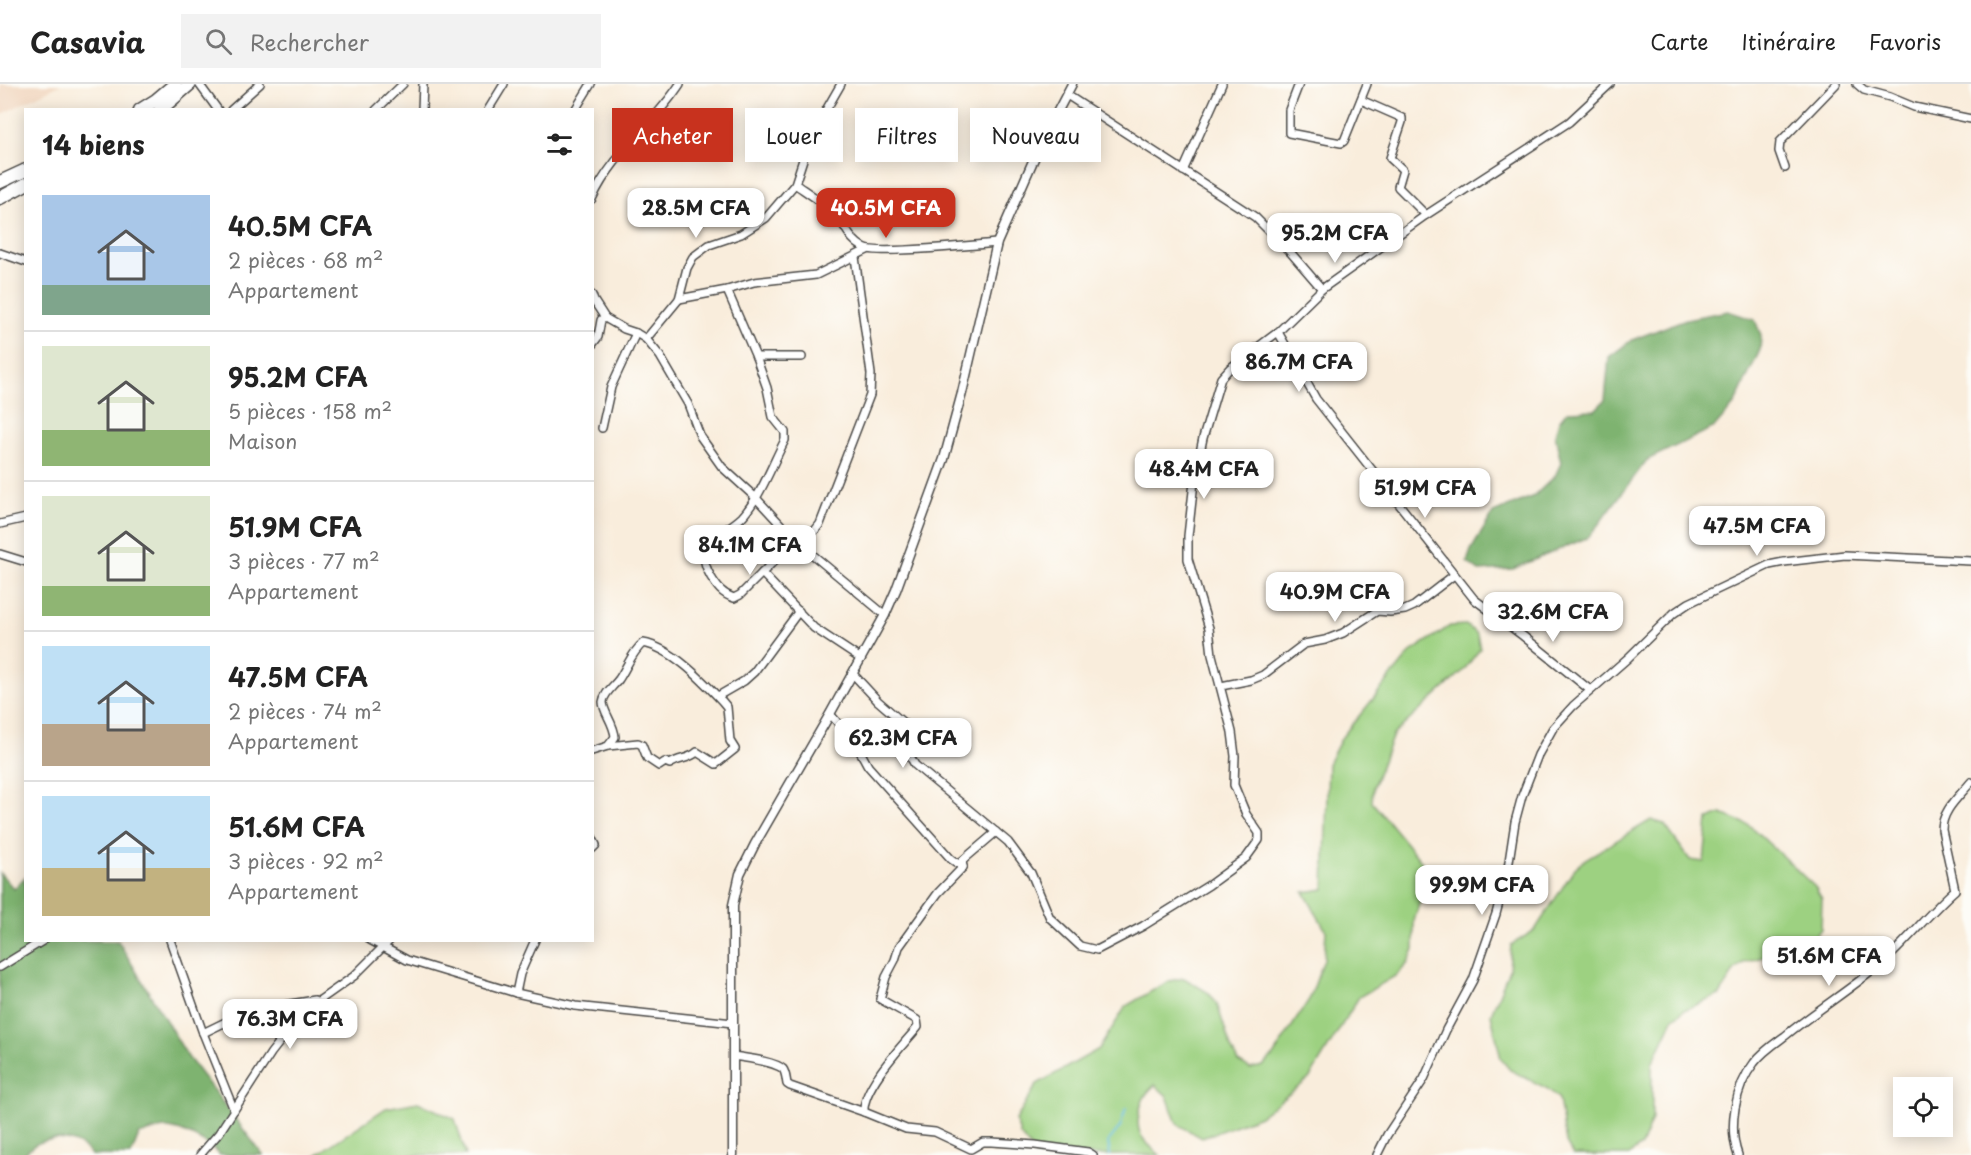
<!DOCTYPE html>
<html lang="fr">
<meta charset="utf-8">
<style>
:root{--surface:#fff;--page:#f2f2f2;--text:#222;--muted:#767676;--line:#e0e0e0;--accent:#c8321e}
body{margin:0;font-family:"Playpen Sans",sans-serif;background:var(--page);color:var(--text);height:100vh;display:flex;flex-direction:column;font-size:22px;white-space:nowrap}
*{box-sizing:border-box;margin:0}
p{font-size:20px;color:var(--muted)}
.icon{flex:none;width:33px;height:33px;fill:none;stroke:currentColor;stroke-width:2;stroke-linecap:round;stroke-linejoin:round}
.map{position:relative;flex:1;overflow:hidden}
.drawer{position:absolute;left:24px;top:24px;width:570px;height:834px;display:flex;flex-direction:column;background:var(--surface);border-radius:0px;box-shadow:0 3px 15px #0003}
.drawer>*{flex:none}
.hud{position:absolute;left:612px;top:24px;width:570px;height:54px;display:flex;gap:12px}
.tools{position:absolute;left:1893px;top:993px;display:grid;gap:12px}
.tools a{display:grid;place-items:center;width:60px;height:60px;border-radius:0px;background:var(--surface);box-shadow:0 3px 15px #0003;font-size:30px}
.price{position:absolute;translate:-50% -51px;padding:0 14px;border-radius:12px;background:#fff;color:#222;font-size:20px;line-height:39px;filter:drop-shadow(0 2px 3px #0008)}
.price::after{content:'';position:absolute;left:50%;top:36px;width:18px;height:14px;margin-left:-9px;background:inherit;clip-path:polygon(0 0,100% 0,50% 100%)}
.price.current{background:var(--accent);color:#fff}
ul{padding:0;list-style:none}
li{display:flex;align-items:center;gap:18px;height:150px;padding:0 18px}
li+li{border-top:2px solid var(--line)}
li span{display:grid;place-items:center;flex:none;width:168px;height:120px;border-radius:0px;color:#555}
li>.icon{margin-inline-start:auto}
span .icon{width:72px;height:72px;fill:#fffc;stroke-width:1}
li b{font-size:26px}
h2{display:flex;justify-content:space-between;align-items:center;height:72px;padding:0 18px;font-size:26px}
.chip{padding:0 21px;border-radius:0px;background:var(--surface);box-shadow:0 3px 15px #0003;font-size:21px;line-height:54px}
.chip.current{background:var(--accent);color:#fff}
header{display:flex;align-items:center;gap:36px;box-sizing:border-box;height:84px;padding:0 30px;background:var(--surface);border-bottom:2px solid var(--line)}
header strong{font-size:28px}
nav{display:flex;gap:33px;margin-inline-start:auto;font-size:21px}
.search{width:420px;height:54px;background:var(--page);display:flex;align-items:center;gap:15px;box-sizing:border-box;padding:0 21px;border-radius:0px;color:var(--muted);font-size:22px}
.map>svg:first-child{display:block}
.built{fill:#f1d5bd}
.green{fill:#9dd181;stroke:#647e56;stroke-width:1.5}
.forest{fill:#7eb36f;stroke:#546f4d;stroke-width:1.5}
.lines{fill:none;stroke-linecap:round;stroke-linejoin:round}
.stream{stroke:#66bfe3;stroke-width:2}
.minor-casing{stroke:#4a4846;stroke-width:10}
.tertiary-casing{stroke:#4a4846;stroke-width:11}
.trunk-casing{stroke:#4a4846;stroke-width:15}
.minor{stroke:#fff;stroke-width:7}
.tertiary{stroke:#fff;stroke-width:8}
.trunk{stroke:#fff;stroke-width:12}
</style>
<header>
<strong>Casavia</strong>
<div class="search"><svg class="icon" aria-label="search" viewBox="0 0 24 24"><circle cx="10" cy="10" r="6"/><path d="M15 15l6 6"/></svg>Rechercher</div>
<nav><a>Carte</a><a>Itinéraire</a><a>Favoris</a></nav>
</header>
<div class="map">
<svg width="1971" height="1071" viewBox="0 0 1971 1071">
<rect width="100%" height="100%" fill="#fdfcf7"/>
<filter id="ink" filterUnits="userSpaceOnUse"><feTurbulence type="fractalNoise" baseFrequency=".0167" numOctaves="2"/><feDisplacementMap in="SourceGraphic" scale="12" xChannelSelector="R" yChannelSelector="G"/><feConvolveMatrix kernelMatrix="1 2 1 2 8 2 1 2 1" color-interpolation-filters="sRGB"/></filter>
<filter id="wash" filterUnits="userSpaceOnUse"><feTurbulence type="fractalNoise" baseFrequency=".008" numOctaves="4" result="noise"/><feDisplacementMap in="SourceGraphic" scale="24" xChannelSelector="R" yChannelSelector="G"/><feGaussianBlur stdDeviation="1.35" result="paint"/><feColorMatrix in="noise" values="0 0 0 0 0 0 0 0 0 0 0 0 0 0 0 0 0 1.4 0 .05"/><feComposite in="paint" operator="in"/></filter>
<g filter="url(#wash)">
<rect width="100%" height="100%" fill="#f9eddc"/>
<polygon class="built" points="0,0 61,0 0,31"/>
<g class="green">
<path d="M 1466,541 L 1477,550 L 1480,565 L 1463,587 L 1393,651 L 1373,703 L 1372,718 L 1429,787 L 1414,837 L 1414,865 L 1408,879 L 1397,891 L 1359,913 L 1309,995 L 1260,1032 L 1202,1054 L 1177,1040 L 1167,1012 L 1155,1001 C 1146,1009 1143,1014 1140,1025 C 1134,1049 1142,1056 1160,1071 L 1036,1071 L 1020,1051 L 1016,1036 L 1037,1000 L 1099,965 L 1126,922 L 1169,897 L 1184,894 L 1209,909 L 1217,920 L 1231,964 L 1238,978 L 1250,985 L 1263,982 L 1273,972 L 1310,914 L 1324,875 L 1326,847 L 1304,808 L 1324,805 L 1328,680 L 1342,653 L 1412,567 L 1450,542 Z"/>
<polygon points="1722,730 1749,741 1815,803 1822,815 1821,845 1811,857 1744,879 1734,887 1720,911 1684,926 1673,935 1652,980 1652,1035 1641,1062 1629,1071 1573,1071 1566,1059 1559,1015 1548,1005 1510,986 1501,975 1491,930 1509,886 1511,861 1535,846 1575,784 1587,774 1651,736 1664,740 1690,776 1704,778 1708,735"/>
<polygon points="418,1018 455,1035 466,1071 316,1071 386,1024"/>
</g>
<g class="forest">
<polygon points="1728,227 1755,236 1761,251 1760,266 1734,321 1715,343 1647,376 1589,453 1513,485 1479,487 1467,478 1471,466 1493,429 1534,412 1555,392 1561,379 1555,351 1559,337 1567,327 1595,326 1605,316 1609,273 1632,256 1686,235"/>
<path d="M 0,789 L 14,805 L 25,793 L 26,856 L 118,857 L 188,973 L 263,1071 L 220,1071 C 211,1060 182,1045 168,1044 C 159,1043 147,1049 139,1051 L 131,1071 L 91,1071 C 75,1050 39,1050 24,1071 L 0,1071 Z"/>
</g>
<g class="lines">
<polyline class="stream" points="1110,1071 1108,1058 1120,1043 1126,1024"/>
</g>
</g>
<g filter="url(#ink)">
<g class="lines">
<g class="minor-casing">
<g id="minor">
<polyline points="199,0 218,26"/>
<polyline points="1299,0 1289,26 1289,49 1341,59 1344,57 1367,0"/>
<polyline points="1857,0 1864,6 1890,13 1914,23 1971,35"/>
<polyline points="1067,11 1255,133 1291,169 1322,205 1426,131 1569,38 1610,0"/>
<polyline points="1361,16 1402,34 1402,38 1390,74 1403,86 1398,103 1426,131"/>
<polyline points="231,26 260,0"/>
<polyline points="376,26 403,0"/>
<polyline points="422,26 423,0"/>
<polyline points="488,26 504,0"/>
<polyline points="575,26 591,0"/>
<polyline points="1785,84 1779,67 1780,58 1836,0"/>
<polyline points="1183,87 1222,0"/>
<path d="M 795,100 C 808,109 823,118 835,130 C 847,143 847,154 864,164 C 876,171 976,161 997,159"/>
<path d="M 592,115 C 613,69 654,40 680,0"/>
<polyline points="0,169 26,178"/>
<polyline points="855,173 871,290 870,311 820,440 812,450 795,456 762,489 814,544 861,575"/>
<polyline points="727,206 756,273 802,273"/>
<polyline points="592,211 594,217 605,234 624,245 636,249 646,255 660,272 688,320 700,352 722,383 756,414 795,456 885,531"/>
<polyline points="679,215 727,206 754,198 816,191 867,166"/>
<polyline points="1278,248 1316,315 1474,515 1523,552 1590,606"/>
<polyline points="646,255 679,215 687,184 693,173 709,161 741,150 766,134 795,100 810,54 841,0"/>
<polyline points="592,261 598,253 601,236 605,234"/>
<path d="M 756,273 L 767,304 L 773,333 L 785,348 L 785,356 C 775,375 767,396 756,414 C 752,420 747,428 742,433 C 721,453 690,456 711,493 C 717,503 722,510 734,514 L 740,511 L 762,489"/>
<polyline points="602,344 611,303 636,249"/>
<polyline points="0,440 26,434"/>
<polyline points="0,470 26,478"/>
<polyline points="853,590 878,617 908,643 910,649 907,667 915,681 1008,758 1031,789 1050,834 1080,862 1097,866 1143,842 1209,801 1246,774 1259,756 1259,749 1246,730 1234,701 1235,672 1232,648 1212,571 1209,544 1188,475 1188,452 1194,398 1203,354 1221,294 1230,284 1278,248 1322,205"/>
<polyline points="1221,602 1251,596 1263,591 1304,560 1325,556 1343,549 1377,527 1390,528 1405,526 1414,522 1454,491"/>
<polyline points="718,612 744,597 754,588 799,527"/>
<path d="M 830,630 L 855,658 L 868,682 L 951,775 L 963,783 L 938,809 L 899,863 L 895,876 L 886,893 L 880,915 L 917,936 L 918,943 C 903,961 862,1003 864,1028"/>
<path d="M 592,667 L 608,662 L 638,659 L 642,661 L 647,674 L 659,682 L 665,678 L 670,680 C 680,673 688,676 697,668 L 716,680 L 735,665 L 730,657 L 727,623 L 722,617 C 702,596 672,564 643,559 C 632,568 627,583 619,595 C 614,602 604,609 603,618 C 603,628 614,639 615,653 L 608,662"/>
<polyline points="592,753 596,761 592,765"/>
<polyline points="963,783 962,777 996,748"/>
<polyline points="170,856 203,949 234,1026"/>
<polyline points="370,856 407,876 516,909 575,922 733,939"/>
<polyline points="0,883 44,856"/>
<polyline points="516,909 520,890 535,856"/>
<polyline points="203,949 240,931 272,923 315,916"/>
<path d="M 733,972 C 745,974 774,977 783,985 C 786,989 786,995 787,1000 L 790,1002 L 864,1028 L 906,1045 L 935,1048 L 971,1065 L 983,1058 L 992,1058 L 1035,1061 L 1088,1068 L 1093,1071"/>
<polyline points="200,1071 219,1049 271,969 303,928 354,892 390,856"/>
<polyline points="1377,1071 1387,1051 1424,995 1446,946 1473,896 1496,830 1508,784 1515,738 1522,712 1538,671 1553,644 1573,622 1628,574 1674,529 1689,519 1769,481 1784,478 1845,471 1971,477"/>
<path d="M 1738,1071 C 1728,1043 1735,1003 1754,979 C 1762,968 1774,960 1785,952 C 1819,924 1858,901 1891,871 C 1913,850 1932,826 1955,806 L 1942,746 C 1942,726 1959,713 1971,698"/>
</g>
</g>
<g class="tertiary-casing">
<polyline id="tertiary" points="733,1071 733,821 740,790 755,760 830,630 885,531 896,506 944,375 962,309 997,159 1040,61 1072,0"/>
</g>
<g class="trunk-casing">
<g id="trunk">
<polyline points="140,26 156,16 175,0"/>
<polyline points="160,26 190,0"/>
<polyline points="0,98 26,86"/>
<polyline points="0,114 26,100"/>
</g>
</g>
<use href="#minor" class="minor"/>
<use href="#tertiary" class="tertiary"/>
<use href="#trunk" class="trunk"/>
</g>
</g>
</svg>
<div class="tools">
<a><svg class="icon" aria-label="locate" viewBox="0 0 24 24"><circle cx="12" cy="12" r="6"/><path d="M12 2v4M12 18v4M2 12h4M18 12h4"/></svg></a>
</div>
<b class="price" style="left:696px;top:155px">28.5M CFA</b>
<b class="price current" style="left:886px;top:155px">40.5M CFA</b>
<b class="price" style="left:1335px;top:180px">95.2M CFA</b>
<b class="price" style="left:1299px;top:309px">86.7M CFA</b>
<b class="price" style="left:1204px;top:416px">48.4M CFA</b>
<b class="price" style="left:1425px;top:435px">51.9M CFA</b>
<b class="price" style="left:1757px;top:473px">47.5M CFA</b>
<b class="price" style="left:750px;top:492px">84.1M CFA</b>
<b class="price" style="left:1335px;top:539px">40.9M CFA</b>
<b class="price" style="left:1553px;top:559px">32.6M CFA</b>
<b class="price" style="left:903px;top:685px">62.3M CFA</b>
<b class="price" style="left:1482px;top:832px">99.9M CFA</b>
<b class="price" style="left:1829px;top:903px">51.6M CFA</b>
<b class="price" style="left:290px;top:966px">76.3M CFA</b>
<div class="hud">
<a class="chip current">Acheter</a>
<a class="chip">Louer</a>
<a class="chip">Filtres</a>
<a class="chip">Nouveau</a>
</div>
<section class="drawer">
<h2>14 biens<svg class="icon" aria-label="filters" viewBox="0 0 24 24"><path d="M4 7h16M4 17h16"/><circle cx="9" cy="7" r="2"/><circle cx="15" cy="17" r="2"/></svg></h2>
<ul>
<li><span style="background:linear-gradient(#a9c7e8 75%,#7fa58c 0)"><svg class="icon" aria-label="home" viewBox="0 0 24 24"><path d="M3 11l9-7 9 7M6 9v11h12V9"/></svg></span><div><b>40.5M CFA</b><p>2 pièces · 68 m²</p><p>Appartement</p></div></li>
<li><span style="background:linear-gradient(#dfe7d0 70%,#8fb573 0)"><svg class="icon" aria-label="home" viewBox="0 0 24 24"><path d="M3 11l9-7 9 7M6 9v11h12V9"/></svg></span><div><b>95.2M CFA</b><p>5 pièces · 158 m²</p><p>Maison</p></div></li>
<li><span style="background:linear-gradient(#dfe7d0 75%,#8fb573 0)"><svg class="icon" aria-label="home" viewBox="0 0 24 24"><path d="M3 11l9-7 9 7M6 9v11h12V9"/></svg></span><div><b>51.9M CFA</b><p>3 pièces · 77 m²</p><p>Appartement</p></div></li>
<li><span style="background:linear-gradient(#bfe0f5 65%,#b9a48a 0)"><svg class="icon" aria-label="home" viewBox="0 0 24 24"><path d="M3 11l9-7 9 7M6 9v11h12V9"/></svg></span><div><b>47.5M CFA</b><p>2 pièces · 74 m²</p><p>Appartement</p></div></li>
<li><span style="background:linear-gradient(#bfe0f5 60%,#c2b280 0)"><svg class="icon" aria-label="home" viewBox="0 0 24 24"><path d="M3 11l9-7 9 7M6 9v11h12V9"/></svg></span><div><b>51.6M CFA</b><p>3 pièces · 92 m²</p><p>Appartement</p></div></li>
</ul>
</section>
</div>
